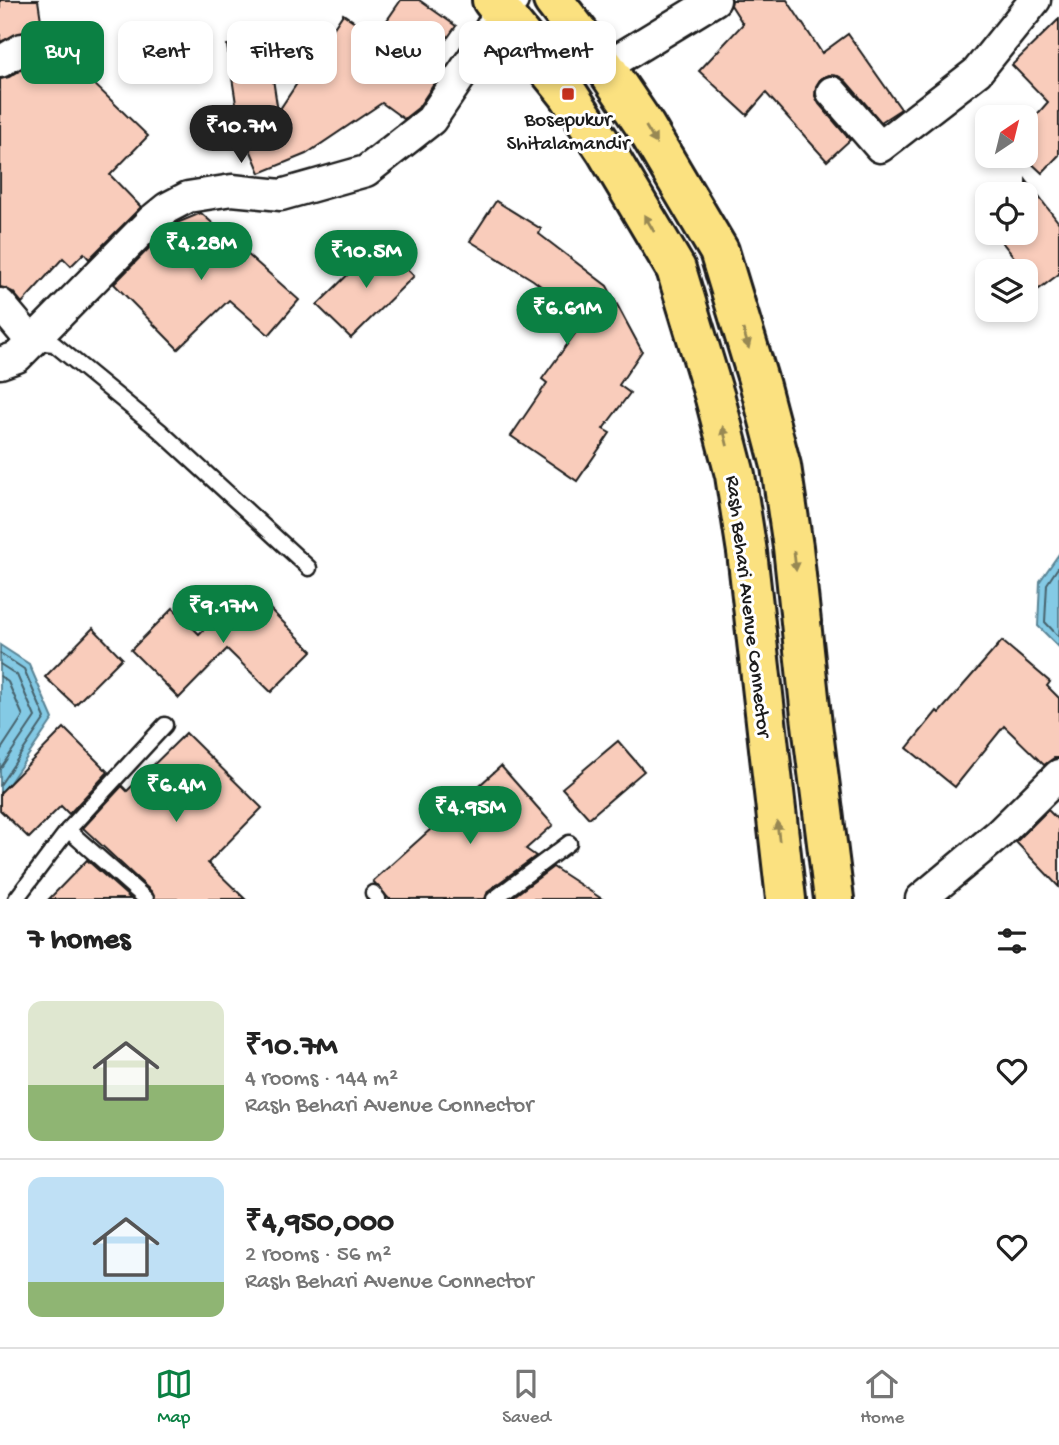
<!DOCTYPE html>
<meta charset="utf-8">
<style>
:root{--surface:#fff;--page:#f6f6f6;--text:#222;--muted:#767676;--line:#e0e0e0;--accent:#0b8043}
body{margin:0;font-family:"Gochi Hand",sans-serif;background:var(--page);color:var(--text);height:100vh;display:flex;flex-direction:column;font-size:26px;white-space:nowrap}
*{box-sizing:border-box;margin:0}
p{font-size:23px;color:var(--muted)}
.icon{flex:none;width:38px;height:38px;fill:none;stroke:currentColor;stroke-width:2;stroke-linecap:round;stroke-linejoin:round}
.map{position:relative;height:899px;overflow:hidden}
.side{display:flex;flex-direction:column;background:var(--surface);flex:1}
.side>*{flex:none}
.top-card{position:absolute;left:21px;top:21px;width:700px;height:63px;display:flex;gap:14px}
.needle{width:46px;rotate:35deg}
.fabs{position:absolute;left:975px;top:105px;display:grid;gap:14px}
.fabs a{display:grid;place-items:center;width:63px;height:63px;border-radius:14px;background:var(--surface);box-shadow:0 4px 10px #0003;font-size:35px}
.price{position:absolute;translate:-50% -60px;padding:0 16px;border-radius:24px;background:var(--accent);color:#fff;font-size:23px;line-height:46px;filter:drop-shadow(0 2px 4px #0008)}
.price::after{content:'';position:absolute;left:50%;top:42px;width:21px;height:16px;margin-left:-10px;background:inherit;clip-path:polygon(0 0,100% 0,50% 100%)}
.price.current{background:#222;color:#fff}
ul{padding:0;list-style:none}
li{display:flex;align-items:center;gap:21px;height:175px;padding:0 28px}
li+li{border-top:2px solid var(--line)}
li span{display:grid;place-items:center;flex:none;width:196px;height:140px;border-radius:14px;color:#555}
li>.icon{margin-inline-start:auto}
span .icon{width:84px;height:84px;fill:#fffc;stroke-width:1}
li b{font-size:30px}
h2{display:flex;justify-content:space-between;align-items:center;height:84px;padding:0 28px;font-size:30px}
.pill{padding:0 24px;border-radius:14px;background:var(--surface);box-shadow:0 4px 10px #0003;font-size:24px;line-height:63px}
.pill.current{background:var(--accent);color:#fff}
.tab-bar{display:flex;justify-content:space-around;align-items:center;height:98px;border-top:2px solid var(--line);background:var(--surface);font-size:19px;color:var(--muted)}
.tab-bar a{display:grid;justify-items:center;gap:4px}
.tab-bar .current{color:var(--accent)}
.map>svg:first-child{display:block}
.water{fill:#84cae5;stroke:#5a8495;stroke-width:2}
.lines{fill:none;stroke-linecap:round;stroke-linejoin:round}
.shore{stroke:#46626c;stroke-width:2}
.building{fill:#f9ccbb;stroke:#1c1c1c;stroke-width:2}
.lane-casing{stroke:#1c1c1c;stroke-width:19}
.street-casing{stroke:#1c1c1c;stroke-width:35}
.primary-casing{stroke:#1c1c1c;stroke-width:44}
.lane{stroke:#fff;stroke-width:14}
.street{stroke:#fff;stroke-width:30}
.primary{stroke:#fbe180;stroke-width:38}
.oneway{fill:#978853}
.poi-dot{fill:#c8321e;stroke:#fff;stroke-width:2.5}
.labels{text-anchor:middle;stroke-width:6;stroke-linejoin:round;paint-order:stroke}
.poi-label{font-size:21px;fill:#1c1c1c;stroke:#fff}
.street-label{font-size:21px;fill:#1c1c1c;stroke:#fff}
</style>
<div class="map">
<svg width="1059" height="899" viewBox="0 0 1059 899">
<rect width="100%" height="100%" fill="#fff"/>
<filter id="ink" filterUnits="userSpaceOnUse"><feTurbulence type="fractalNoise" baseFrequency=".0143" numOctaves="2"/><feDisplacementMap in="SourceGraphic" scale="14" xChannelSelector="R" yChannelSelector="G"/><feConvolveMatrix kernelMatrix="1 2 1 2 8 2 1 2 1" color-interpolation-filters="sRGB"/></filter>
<g filter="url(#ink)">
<g class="water">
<polygon points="1059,554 1059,647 1038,626 1040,581"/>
<polygon points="0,645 29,664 53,719 0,797"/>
</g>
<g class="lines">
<g class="shore">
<polyline points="1059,566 1047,584 1045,622 1059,637"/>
<polyline points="0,653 24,669 45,718 0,785"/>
<polyline points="0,664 17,675 35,717 0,769"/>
<polyline points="0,676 8,682 23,716 0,751"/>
</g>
</g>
<g class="building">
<polygon points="0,0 38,0 42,27 98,69 90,80 148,136 110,175 141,207 89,259 84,253 71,266 63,258 22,303 13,292 0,287 0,79 9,77 31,64 38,57 39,48 37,40 31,34 23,32 0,42"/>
<polygon points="401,0 419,0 456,26 424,71 436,81 418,108 404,119 382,103 306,154 260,173 239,123 227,45 267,39 278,112 343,14 376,36"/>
<polygon points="732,0 787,0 822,53 848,34 901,109 881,122 845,80 838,76 829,75 821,78 816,86 815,96 819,104 850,140 827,161 766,93 747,115 699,71 743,24 731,5"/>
<polygon points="1059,19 1059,155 1042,173 1026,158 1026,127 1048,102 1012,65"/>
<polygon points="1026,180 1059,223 1059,274 1039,289 995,233 1026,233"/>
<polygon points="496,201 541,229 539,234 607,286 642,351 619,385 630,393 603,429 610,433 577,481 511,436 547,383 542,379 585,320 533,280 470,241"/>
<polygon points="201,213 299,300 269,335 229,300 178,349 114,284 163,234 167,233 177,223"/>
<polygon points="381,242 414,276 351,338 317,305"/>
<polygon points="247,586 312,651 271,692 227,649 179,698 131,650 173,608 199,634"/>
<polygon points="93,628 122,658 75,705 45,677"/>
<polygon points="1002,641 1050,682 1047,686 1059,698 1059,758 1054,758 1044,765 1004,726 955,787 907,748 937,711 939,713"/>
<polygon points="64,728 108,772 69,814 61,806 29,838 0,810 0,793"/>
<polygon points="186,733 262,808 208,863 245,899 155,899 152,892 83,828 122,786 127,791"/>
<polygon points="618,741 644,771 589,818 562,788"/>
<polygon points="501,766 553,825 526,849 536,856 488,891 485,899 389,899 373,881"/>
<polygon points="1048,810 1059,821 1059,887 1016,842"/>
<polygon points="87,860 131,899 49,899"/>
<polygon points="553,867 602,899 510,899"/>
</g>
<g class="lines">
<g class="lane-casing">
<g id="lane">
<polyline points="35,342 54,344 159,430 309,568"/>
<polyline points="68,830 146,899"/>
<polyline points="373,893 378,899"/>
<polyline points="16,899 68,830 165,725"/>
<polyline points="494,899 569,843"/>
</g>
</g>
<g class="street-casing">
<g id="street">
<polyline points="0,62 22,49"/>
<polyline points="605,67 715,0"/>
<polyline points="832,92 880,147 977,72 1035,0"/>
<polyline points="0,304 32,342"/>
<polyline points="0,363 17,357 151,221 167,208 188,197 232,190 281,195 366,171 431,120 477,52 501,10 513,0"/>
<polyline points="921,899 999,834 1059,775"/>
</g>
</g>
<g class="primary-casing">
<g id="primary">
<polyline points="492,0 568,94 606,151 676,269 715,398 735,475 747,552 786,899"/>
<polyline points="553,0 605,67 645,126 719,251 760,386 781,466 793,547 811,716 834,899"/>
</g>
</g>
<use href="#lane" class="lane"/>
<use href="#street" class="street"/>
<use href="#primary" class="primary"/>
</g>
<defs><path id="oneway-solid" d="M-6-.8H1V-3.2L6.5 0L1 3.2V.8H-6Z" transform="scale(1.75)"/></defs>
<g class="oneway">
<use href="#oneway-solid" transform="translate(651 135) rotate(59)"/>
<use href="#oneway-solid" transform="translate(649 223) rotate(-120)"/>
<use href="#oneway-solid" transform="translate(746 339) rotate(73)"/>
<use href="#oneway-solid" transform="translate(725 436) rotate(-104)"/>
<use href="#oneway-solid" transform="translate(795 561) rotate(84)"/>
<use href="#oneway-solid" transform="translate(778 831) rotate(-97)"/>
</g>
</g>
<rect class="poi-dot" x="561" y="87" width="14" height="14" rx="3.5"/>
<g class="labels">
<g class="poi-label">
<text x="568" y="125">Bosepukur<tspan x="568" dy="24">Shitalamandir</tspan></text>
</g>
<g class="street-label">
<text transform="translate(750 606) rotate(83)" y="7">Rash Behari Avenue Connector</text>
</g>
</g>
</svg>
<div class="fabs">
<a><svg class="needle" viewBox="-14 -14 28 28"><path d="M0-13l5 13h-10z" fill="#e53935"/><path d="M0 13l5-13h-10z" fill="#767676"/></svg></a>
<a><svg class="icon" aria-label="locate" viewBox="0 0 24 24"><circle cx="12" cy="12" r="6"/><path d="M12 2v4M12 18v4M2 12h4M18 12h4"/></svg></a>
<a><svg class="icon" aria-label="layers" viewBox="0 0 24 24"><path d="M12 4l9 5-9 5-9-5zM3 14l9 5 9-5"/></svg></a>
</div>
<b class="price current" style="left:241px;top:165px">₹10.7M</b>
<b class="price" style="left:201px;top:282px">₹4.28M</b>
<b class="price" style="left:366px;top:290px">₹10.5M</b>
<b class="price" style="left:567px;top:347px">₹6.61M</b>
<b class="price" style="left:223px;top:645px">₹9.17M</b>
<b class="price" style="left:176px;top:824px">₹6.4M</b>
<b class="price" style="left:470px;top:846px">₹4.95M</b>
<div class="top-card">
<a class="pill current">Buy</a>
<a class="pill">Rent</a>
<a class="pill">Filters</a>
<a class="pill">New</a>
<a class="pill">Apartment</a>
</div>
</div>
<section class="side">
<h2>7 homes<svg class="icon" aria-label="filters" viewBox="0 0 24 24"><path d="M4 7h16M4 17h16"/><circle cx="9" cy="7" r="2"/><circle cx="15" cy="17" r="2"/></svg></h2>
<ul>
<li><span style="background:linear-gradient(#dfe7d0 60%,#8fb573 0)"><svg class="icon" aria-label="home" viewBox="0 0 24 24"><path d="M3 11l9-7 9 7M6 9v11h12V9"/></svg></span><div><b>₹10.7M</b><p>4 rooms · 144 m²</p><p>Rash Behari Avenue Connector</p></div><svg class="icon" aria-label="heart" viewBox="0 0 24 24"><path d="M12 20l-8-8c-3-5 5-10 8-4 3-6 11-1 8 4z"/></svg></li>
<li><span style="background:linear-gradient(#bfe0f5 75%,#8fb573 0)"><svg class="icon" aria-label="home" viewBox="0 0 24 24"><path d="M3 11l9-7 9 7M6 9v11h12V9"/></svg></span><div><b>₹4,950,000</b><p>2 rooms · 56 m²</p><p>Rash Behari Avenue Connector</p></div><svg class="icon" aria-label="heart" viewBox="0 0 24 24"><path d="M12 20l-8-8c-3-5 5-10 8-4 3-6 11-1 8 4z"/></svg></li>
</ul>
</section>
<nav class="tab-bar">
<a class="current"><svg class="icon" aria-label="map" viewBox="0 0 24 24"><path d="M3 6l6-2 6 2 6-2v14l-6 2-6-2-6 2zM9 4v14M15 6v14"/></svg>Map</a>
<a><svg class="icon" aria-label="saved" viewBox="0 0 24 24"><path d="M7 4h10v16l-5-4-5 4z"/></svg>Saved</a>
<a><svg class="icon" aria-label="home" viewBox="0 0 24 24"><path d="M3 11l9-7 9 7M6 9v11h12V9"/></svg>Home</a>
</nav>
